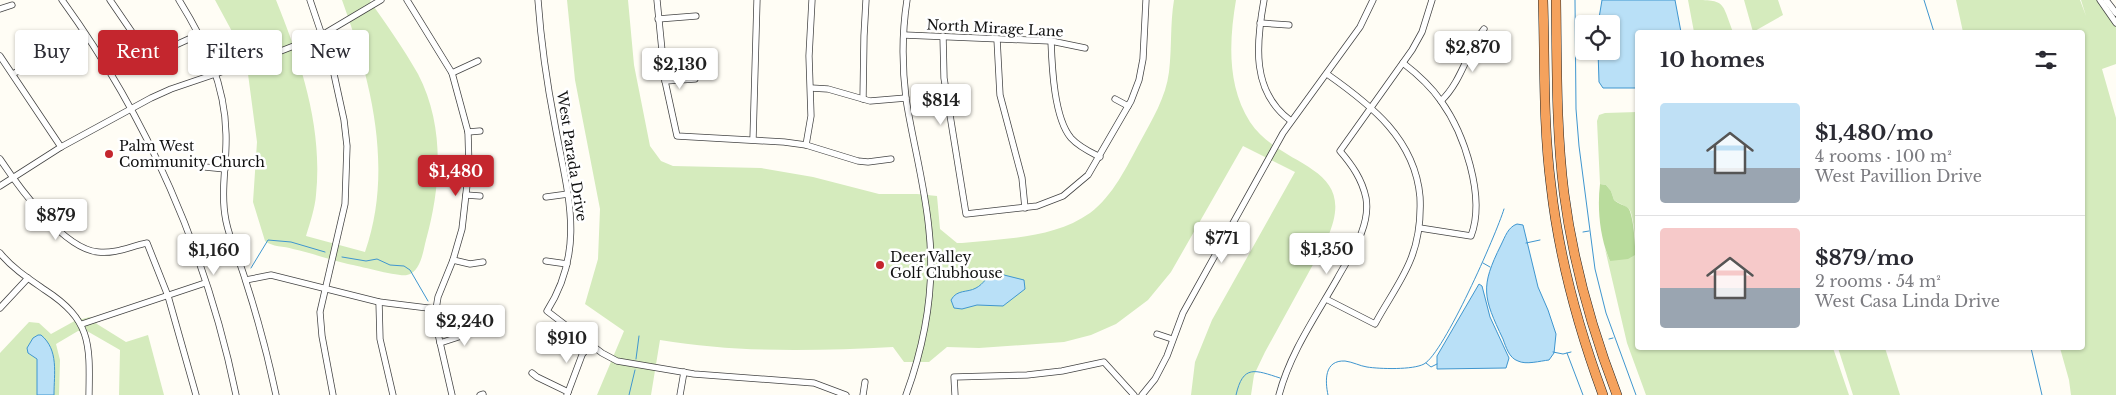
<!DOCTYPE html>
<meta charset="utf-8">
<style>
:root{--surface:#fff;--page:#f2f2f3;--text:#2b2b33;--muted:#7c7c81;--line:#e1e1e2;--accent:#c4262e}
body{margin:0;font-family:"Libre Baskerville",serif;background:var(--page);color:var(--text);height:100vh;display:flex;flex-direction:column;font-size:19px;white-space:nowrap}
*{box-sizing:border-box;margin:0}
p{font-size:16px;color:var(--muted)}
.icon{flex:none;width:28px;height:28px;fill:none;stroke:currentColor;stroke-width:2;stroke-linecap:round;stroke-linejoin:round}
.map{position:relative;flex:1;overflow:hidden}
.panel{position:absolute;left:1635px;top:30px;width:450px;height:320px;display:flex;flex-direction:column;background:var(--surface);border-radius:5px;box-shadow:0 1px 4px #0004}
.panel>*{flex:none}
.guide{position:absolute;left:15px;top:30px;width:475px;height:45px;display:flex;gap:10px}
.buttons{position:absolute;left:1575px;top:15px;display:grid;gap:10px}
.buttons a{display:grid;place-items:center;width:45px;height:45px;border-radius:5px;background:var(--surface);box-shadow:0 1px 4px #0004;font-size:25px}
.price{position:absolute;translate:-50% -42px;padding:0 11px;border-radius:5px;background:#fff;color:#222;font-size:16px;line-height:32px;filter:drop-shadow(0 1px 2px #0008)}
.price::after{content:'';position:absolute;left:50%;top:30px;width:15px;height:11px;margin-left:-8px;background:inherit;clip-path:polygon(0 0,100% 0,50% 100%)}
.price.selected{background:var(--accent);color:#fff}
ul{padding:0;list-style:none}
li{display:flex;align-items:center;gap:15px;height:125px;padding:0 25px}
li+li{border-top:1px solid var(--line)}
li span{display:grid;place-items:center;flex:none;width:140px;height:100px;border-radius:5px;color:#555}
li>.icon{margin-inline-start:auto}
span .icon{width:60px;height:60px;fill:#fffc;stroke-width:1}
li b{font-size:21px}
h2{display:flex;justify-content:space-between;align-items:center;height:60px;padding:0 25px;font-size:21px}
.tag{padding:0 18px;border-radius:5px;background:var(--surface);box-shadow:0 1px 4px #0004;font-size:18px;line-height:45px}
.tag.selected{background:var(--accent);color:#fff}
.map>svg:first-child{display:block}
.green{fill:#d5ebbd}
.forest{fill:#b9dc9c}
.water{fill:#b9e0f7;stroke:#3f96cf}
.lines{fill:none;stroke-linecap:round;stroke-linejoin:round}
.stream{stroke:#3f96cf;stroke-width:1}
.minor-casing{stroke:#444;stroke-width:7}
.highway-casing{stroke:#222;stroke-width:10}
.minor{stroke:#fff;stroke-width:5.5}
.highway{stroke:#f5a25d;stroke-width:9}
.poi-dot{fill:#c4262e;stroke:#fff;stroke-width:2}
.labels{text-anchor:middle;stroke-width:5;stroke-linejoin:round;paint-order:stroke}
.street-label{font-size:14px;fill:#111;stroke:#fff}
.poi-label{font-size:14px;fill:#111;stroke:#fff;text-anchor:start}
</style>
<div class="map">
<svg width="2116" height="395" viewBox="0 0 2116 395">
<rect width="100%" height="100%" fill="#fffdf5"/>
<g class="green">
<path d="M 215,0 L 276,0 C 301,62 323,127 316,195 C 315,208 310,223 306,236 L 365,252 C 394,169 371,80 342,0 L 371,0 L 370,1 C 386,24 404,49 418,74 C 445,126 441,186 426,240 C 423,251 421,272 407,275 C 398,277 360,266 348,264 C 330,260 312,253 293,249 C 284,246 272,247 265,241 L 253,202 L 257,142 L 248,74 L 235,37 Z"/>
<path d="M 567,0 L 628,0 L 634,65 L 650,146 L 661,161 L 673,166 L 761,168 L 813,177 L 879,194 L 917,194 L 937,196 L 940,229 L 957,243 L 962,243 C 1005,238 1053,239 1090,213 C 1113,196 1127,166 1140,142 C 1152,120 1166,97 1169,72 C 1172,48 1170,24 1174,0 L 1236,0 C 1229,41 1227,86 1250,122 C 1282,170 1361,163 1327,239 L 1265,352 L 1254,375 L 1251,395 L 1191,395 L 1195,362 L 1212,320 L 1295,172 L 1243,146 L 1171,272 L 1148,300 L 1116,324 L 1091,335 L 1064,342 L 979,348 L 947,347 L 929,362 L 904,362 L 893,347 C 815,351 738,353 660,340 L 651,395 L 597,395 L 624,331 L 585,304 L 598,259 L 600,209 L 575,80 Z"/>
<path d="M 1688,0 C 1726,0 1721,0 1733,32 L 1694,32 Z"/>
<polygon points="1744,0 1778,0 1783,15 1753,32"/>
<polygon points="1956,0 2080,0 2086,16 2081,0 2097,0 2116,26 2116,64 2102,69 2116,118 2116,395 2071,395 2069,380 2060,348 2082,348 2082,32 1963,32"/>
<path d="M 1637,112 L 1638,348 L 1833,348 L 1849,395 L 1646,395 L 1627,343 L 1605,249 L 1610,261 L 1636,245 C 1635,237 1633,213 1629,209 C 1625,205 1619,204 1614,200 L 1611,191 L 1606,185 L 1600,184 L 1597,121 L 1599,115 L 1605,113 Z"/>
<polygon points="90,317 97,324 126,342 148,335 164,395 119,395 120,350 87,331 78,331 56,344 60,360 59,395 0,395 0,353 29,322 39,323 51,334 80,318 82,319"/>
<polygon points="1838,348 1885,348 1900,395 1853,395"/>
</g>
<path class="forest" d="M 1600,184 L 1606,185 L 1611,191 L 1614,200 C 1618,204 1625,205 1628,208 C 1633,212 1636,247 1635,255 L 1628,259 L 1610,261 C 1600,238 1597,209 1600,184 Z"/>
<g class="water">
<polygon points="1602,0 1675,0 1681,32 1638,32 1637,88 1603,88 1599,82 1598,51 1611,51 1611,24 1598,24"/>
<path d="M 1517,224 L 1523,225 L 1538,287 L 1548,310 L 1556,334 L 1554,353 L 1549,360 C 1540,361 1526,365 1518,361 C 1509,358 1506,347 1503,339 C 1483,297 1480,287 1501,245 C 1505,237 1508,227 1517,224 Z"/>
<path d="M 996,273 L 1024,280 L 1025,289 L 1003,306 L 977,305 L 962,309 L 954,308 L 951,300 C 957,289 967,293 976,288 C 984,284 986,276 996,273 Z"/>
<polygon points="1479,284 1482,286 1490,317 1509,358 1506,368 1437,369 1437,356"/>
<path d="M 38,335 L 41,335 C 59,350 54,373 54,395 L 37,395 L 37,359 L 28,353 L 27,348 L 33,338 Z"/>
</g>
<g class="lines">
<g class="stream">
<polyline points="1575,0 1576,109 1579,146 1595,269 1606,313 1636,395"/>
<polyline points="1924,0 1934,32"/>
<polyline points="1583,232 1589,231"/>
<polyline points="1526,243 1540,240"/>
<polyline points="342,257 366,261 377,259 390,265 404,266 410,270 428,301"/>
<polyline points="1483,263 1490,267"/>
<polyline points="251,268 268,240 291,242 325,252"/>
<polyline points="1609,339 1613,338"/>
<polyline points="2031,348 2042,395"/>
<polyline points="1553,352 1563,354 1571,352"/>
<polyline points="1567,353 1583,395"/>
<polyline points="636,359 639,336"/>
<polyline points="1426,363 1431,367 1437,364"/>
<polyline points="629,395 635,370"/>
<path d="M 1236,395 C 1243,364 1255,370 1280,378"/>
<path d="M 1328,395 C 1325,381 1324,360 1345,361 C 1353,362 1360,366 1367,367 C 1380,369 1413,370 1424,364 C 1444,353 1496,235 1504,209"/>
</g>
<g class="minor-casing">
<g id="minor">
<path d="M 62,0 C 147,117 207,253 236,395"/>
<polyline points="110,0 149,57 200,34"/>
<path d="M 179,0 C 205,42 225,84 226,134 C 227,163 220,192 226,221 C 230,241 240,261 246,282 C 258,319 268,357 276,395"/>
<polyline points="310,0 332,65 344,120 347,146 345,204 320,312 322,336 333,395"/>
<polyline points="407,0 452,73 468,132 469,167 462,229 453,260 438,297 436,309 436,325 452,395"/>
<path d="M 538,0 C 541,42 547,84 555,125 C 567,192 587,248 547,311 L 602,353 L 617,361 L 694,374 L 814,383 L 846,395"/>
<polyline points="657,0 665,81 677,136 784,142 806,145 858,161 868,162 891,159"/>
<path d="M 1264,0 C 1256,44 1251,92 1291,121"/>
<polyline points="2100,0 2116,23"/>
<polyline points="2106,0 2116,13"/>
<polyline points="0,9 12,5"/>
<polyline points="658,19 696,16"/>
<polyline points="1260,23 1289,25"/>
<polyline points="904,35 1051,41 1085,48"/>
<polyline points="943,36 944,78 966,214 1037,206 1063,196 1088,175 1131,101 1139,80 1143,59 1146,0"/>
<polyline points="997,39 1000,95 1022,178 1025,208"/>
<path d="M 1051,41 C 1052,67 1054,118 1071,138 C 1079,147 1090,152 1100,157"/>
<polyline points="0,56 61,147"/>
<path d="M 1403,63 C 1416,73 1432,88 1441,101 C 1464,133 1486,197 1471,236 L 1420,228"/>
<polyline points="452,73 478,61"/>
<polyline points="13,74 28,65 49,58"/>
<polyline points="665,81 695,79"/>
<polyline points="811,88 828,89 870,101 906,98"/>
<polyline points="863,99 864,36 866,0"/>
<polyline points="1115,99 1128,106"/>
<path d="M 1441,101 C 1462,81 1467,51 1484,29"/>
<polyline points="468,132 480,131"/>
<polyline points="753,139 757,0"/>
<polyline points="806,145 811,116 809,56 812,0"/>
<path d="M 0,159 C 18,186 63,249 98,252 C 116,254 131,246 147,243 L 168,296 L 196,395"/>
<polyline points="205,167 225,169"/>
<polyline points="0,186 61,147 151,98 171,89 268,56 322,35 381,0"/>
<polyline points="466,195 480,196"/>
<polyline points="546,197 568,194"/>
<path d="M 0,253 C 12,268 29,279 45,290 C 91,320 90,343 89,395"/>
<polyline points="453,260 470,264 483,262"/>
<polyline points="546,261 567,264"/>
<polyline points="246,280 271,275 379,302 436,309"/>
<path d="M 1326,299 L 1375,324 C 1386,303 1401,283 1410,261 C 1419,240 1421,219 1420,197 C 1415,139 1371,105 1327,74"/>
<polyline points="379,302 380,339 393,395"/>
<polyline points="0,308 28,278"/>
<polyline points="82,324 205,283"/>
<polyline points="1157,334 1172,339"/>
<polyline points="440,343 483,329"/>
<polyline points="532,373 537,377 568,392"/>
<polyline points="480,395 483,394"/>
<polyline points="567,395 582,355 590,344"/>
<polyline points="680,395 684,372"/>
<polyline points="863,395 865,382"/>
<path d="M 906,395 C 925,343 935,285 929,230 C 925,186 913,143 906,99 C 902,66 902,32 907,0"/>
<polyline points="955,395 954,377 1027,375 1062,371 1104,362 1134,395"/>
<polyline points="1142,395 1155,379 1167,356 1183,313 1283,133 1360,27 1373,0"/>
<path d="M 1279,395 C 1290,353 1316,316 1337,279 C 1350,255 1371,227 1366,198 C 1362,179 1352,165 1340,151 L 1412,50 L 1422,32 L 1432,0"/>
</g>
</g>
<g class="highway-casing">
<g id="highway">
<path d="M 1543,0 C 1545,62 1543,124 1551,186 C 1559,258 1578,327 1603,395"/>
<path d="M 1556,0 C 1557,64 1556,129 1564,193 C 1573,263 1592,330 1617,395"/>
</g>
</g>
<use href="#minor" class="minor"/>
<use href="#highway" class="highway"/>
</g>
<g class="poi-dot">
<circle cx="109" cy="154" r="5"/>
<circle cx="880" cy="265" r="5"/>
</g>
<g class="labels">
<g class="street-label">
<text transform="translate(995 28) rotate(3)" y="5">North Mirage Lane</text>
<text transform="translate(572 156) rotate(81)" y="5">West Parada Drive</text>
</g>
<g class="poi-label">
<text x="119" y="151">Palm West<tspan x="119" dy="16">Community Church</tspan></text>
<text x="890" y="262">Deer Valley<tspan x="890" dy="16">Golf Clubhouse</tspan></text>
</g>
</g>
</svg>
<div class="buttons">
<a><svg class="icon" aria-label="locate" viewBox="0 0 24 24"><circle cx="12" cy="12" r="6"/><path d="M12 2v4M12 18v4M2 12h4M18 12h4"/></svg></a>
</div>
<b class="price" style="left:1473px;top:73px">$2,870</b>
<b class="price" style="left:680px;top:90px">$2,130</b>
<b class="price" style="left:941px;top:126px">$814</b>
<b class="price selected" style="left:456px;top:197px">$1,480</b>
<b class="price" style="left:56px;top:241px">$879</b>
<b class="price" style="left:1222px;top:264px">$771</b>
<b class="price" style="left:1327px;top:275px">$1,350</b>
<b class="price" style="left:214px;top:276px">$1,160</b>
<b class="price" style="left:465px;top:347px">$2,240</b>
<b class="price" style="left:567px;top:364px">$910</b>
<div class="guide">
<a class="tag">Buy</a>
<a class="tag selected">Rent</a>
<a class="tag">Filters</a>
<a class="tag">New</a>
</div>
<section class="panel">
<h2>10 homes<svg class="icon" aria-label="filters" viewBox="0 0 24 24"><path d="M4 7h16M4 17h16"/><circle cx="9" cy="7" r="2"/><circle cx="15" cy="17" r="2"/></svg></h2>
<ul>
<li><span style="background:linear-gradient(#bfe0f5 65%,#9aa5b1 0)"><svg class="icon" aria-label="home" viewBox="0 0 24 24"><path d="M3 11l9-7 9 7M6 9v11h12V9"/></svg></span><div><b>$1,480/mo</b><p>4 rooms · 100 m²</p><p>West Pavillion Drive</p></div></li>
<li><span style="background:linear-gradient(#f6c9c9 60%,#9aa5b1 0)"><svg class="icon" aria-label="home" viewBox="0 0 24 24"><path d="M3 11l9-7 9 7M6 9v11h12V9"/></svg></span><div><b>$879/mo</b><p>2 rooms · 54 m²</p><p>West Casa Linda Drive</p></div></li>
</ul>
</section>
</div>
